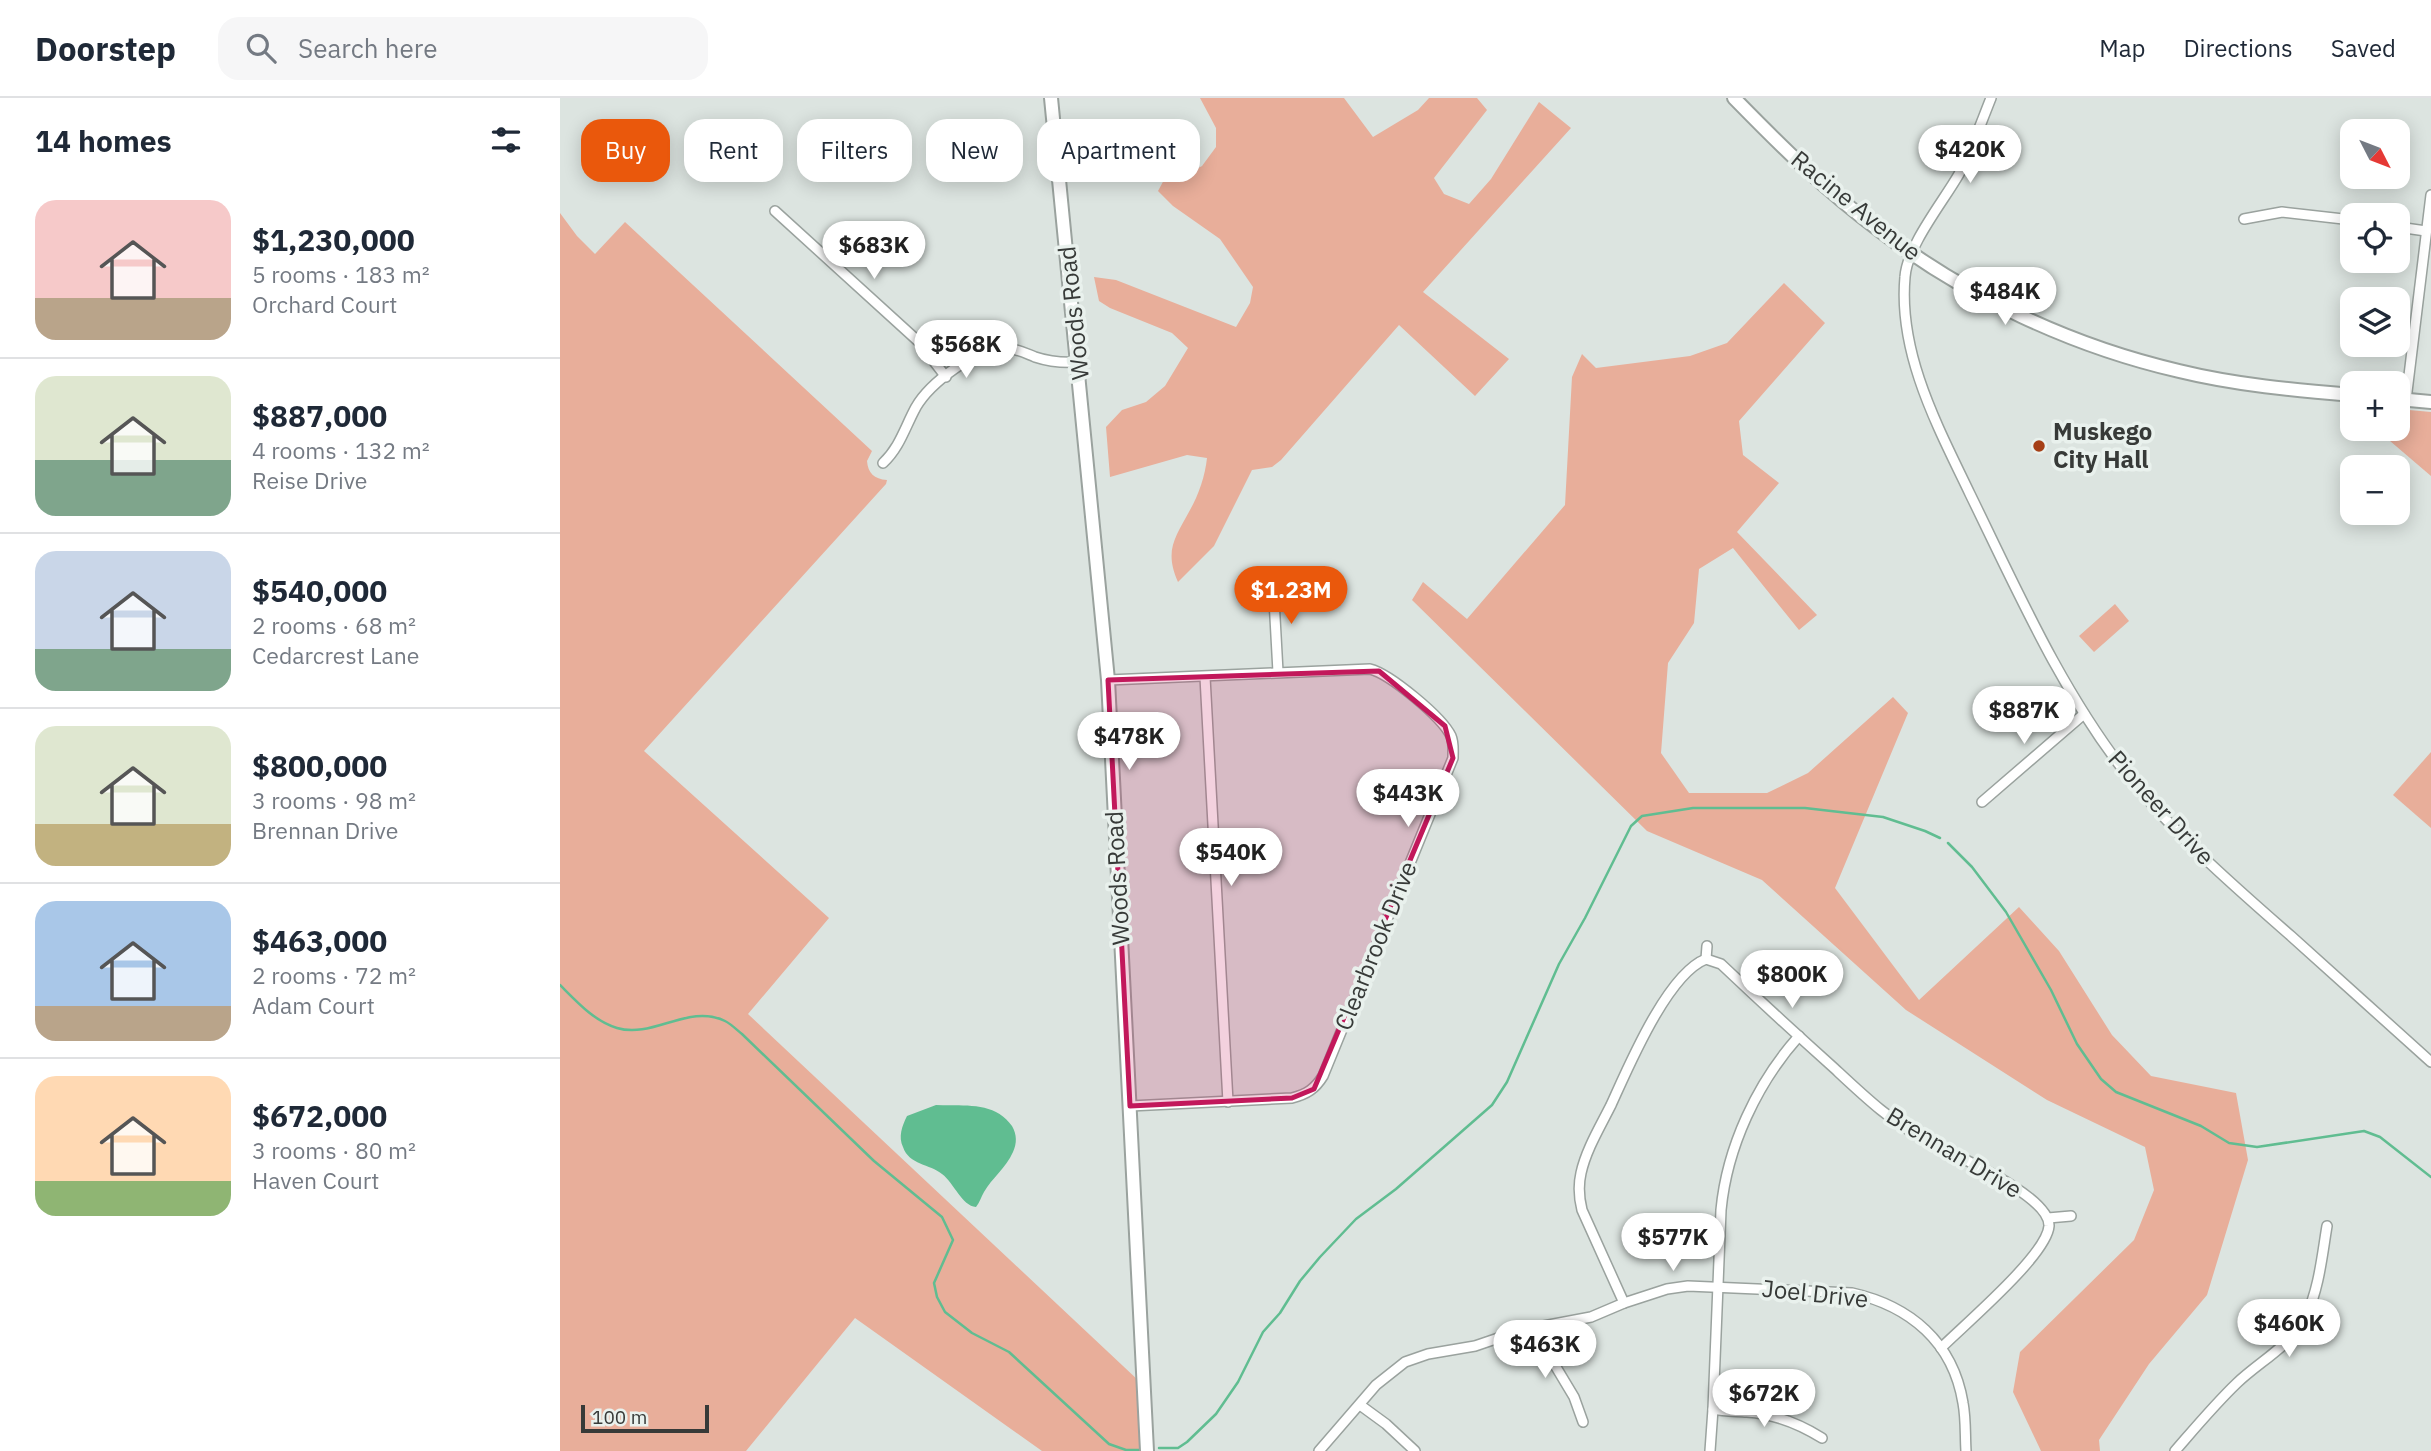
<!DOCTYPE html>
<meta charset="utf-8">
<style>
:root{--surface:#fff;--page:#f6f6f7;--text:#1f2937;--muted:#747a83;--line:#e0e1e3;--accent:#ea580c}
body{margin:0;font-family:"IBM Plex Sans",sans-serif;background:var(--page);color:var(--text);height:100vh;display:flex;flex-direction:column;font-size:26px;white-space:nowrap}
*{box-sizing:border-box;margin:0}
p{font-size:23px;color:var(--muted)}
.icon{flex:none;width:38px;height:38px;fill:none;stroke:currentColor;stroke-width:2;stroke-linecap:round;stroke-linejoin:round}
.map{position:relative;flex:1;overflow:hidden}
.panel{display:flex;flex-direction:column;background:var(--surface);width:560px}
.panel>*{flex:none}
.guide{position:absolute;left:21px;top:21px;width:665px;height:63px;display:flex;gap:14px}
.needle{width:46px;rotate:132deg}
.controls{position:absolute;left:1780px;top:21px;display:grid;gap:14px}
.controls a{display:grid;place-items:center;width:70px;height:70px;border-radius:14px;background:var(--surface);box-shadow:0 4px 18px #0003;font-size:35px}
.scale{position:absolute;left:21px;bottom:18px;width:128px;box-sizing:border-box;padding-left:7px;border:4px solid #373a38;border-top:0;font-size:19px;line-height:24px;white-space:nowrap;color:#373a38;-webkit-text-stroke:5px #e9f1ed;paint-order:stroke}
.price{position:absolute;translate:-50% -60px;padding:0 16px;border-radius:24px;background:#fff;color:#222;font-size:23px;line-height:46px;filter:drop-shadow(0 2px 4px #0008)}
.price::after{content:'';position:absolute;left:50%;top:42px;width:21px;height:16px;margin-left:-10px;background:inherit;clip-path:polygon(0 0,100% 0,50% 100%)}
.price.selected{background:var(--accent);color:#fff}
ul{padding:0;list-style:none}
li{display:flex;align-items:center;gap:21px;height:175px;padding:0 35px}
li+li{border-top:2px solid var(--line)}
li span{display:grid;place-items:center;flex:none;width:196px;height:140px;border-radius:21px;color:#555}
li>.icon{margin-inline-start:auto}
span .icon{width:84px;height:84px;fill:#fffc;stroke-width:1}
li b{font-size:30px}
h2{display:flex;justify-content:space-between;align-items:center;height:84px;padding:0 35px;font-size:30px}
.tag{padding:0 24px;border-radius:21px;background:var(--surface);box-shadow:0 4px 18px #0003;font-size:24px;line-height:63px}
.tag.selected{background:var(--accent);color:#fff}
header{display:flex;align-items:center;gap:42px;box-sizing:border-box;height:98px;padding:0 35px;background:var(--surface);border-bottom:2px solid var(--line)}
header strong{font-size:33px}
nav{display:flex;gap:38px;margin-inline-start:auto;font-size:24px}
.search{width:490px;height:63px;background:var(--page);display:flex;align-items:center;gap:18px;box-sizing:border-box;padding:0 24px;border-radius:21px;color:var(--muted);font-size:26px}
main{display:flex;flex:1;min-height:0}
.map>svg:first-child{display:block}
.green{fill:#e8ae9a}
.water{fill:#60bd91}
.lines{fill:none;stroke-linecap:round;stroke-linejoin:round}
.stream{stroke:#60bd91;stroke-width:2.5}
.street-casing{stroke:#9aa29e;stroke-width:12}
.secondary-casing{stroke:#9aa29e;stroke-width:16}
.street{stroke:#fff;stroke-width:9}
.secondary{stroke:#fff;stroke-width:12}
.marked{fill:#c2185b;fill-opacity:0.2;stroke:#c2185b;stroke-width:5;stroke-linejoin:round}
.poi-dot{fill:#a53f16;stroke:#e9f1ed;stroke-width:2.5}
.labels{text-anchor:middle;stroke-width:7;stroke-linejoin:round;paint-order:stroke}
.street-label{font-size:24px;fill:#373a38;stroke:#e9f1ed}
.poi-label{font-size:24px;font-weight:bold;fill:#373a38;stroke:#e9f1ed;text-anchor:start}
</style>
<header>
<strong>Doorstep</strong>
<div class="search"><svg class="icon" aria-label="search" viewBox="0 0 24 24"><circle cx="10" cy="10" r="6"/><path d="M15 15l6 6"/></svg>Search here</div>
<nav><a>Map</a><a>Directions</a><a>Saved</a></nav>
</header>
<main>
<section class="panel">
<h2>14 homes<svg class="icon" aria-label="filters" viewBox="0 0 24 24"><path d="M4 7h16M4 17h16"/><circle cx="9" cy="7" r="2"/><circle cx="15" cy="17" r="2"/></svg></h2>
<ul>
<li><span style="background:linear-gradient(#f6c9c9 70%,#b9a48a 0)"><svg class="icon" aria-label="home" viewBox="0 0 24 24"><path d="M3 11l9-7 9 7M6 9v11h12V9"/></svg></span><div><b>$1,230,000</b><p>5 rooms · 183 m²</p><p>Orchard Court</p></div></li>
<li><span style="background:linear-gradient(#dfe7d0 60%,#7fa58c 0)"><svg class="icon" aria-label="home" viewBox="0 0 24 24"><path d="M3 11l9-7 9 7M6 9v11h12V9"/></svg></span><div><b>$887,000</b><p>4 rooms · 132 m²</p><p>Reise Drive</p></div></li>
<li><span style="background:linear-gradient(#c9d6e8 70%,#7fa58c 0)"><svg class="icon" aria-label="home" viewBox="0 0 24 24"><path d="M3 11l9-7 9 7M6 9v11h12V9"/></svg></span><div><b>$540,000</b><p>2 rooms · 68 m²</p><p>Cedarcrest Lane</p></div></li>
<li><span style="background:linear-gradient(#dfe7d0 70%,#c2b280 0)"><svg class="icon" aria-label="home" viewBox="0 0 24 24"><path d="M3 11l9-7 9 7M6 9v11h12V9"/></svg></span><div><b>$800,000</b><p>3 rooms · 98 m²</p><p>Brennan Drive</p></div></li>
<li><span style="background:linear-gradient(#a9c7e8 75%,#b9a48a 0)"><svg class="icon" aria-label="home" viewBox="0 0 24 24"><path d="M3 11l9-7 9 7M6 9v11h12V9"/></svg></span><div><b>$463,000</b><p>2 rooms · 72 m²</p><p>Adam Court</p></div></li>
<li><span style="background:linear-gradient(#ffd9b3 75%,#8fb573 0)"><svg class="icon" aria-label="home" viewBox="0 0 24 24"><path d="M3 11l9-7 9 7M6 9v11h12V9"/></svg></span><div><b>$672,000</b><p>3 rooms · 80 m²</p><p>Haven Court</p></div></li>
</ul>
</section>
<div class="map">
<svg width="1871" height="1353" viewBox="0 0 1871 1353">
<rect width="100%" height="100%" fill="#dce4e0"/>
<g class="green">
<path d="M 640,0 L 784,0 L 813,39 L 858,12 L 869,0 L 917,0 L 927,12 L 874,80 L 884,96 L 909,106 L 931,81 L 979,4 L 1011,30 L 863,194 L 949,261 L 915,298 L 839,227 L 721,362 L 712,369 L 692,372 L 654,448 L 618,484 C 604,452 615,440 630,412 C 639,396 645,378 647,360 L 627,357 L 550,379 L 546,329 L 562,312 L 586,304 L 605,288 L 628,250 L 612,235 L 550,210 L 539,203 L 534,179 L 556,182 L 676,229 L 690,205 L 693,189 L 660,141 L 613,108 L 598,93 L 605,80 L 627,76 L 642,68 L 656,49 L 656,30 Z"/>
<path d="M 0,115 L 17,138 L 35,156 L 65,124 L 312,353 L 307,363 C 308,375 314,381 327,382 L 326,386 L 84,653 L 269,820 L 188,916 L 579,1283 L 583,1353 L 482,1353 L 295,1220 L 186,1353 L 0,1353 Z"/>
<polygon points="1224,185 1265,225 1179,323 1183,357 1219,385 1177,434 1257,517 1239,532 1173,450 1139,471 1134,525 1108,565 1101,655 1129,695 1207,695 1248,675 1333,599 1348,615 1275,790 1359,902 1459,809 1499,853 1552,937 1591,978 1676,995 1688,1062 1647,1197 1589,1266 1539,1342 1540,1353 1481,1353 1453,1294 1460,1254 1574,1142 1594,1092 1585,1049 1487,1002 1346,912 1202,782 1087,733 852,502 863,484 907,521 1005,407 1012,279 1022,256 1036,270 1130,258 1167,245"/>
<polygon points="1838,311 1871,314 1871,378 1816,331 1838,331"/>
<polygon points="1555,506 1569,523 1534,554 1519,538"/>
<polygon points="1871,654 1871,730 1833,697"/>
</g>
<path class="water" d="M 376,1007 C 403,1008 435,1003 452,1028 C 457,1037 457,1045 453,1054 C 446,1070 432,1080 424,1094 C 421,1099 420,1104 416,1109 C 402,1108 394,1085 382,1076 C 370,1066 349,1067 343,1049 C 338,1039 342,1028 347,1018 Z"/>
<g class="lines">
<g class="stream">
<polyline points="1388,745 1412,769 1446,814 1491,892 1517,946 1541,981 1556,994 1641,1028 1669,1045 1697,1049 1804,1033 1820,1039 1871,1079"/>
<path d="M 0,887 C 17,904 34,923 57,930 C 93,941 129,905 165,923 C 171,926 177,932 182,936 L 314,1063 L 382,1119 L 393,1142 L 374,1185 L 377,1199 L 385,1214 L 412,1235 L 449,1254 L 549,1346 L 566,1352 L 583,1352"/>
<polyline points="599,1350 618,1350 627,1344 656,1316 678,1284 703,1234 720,1215 740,1183 760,1159 796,1121 836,1091 932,1007 947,984 999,866 1025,820 1071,728 1082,718 1133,710 1245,710 1323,719 1365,733 1380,740"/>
</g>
<g class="street-casing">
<g id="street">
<path d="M 1431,0 C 1421,25 1412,51 1399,76 C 1383,104 1347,148 1345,179 C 1338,256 1378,329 1410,396 C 1457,492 1501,593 1568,678 C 1616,738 1674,788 1731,838 C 1778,880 1824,922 1871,964"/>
<polyline points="215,113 359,244 386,279"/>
<polyline points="1684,121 1722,114 1792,122"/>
<polyline points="1838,129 1866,133"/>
<polyline points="1846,302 1871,97"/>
<path d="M 323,365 C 340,349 345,329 356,309 C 370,285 416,250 444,250 C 456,250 465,255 475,259 C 490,264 503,265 518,264"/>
<polyline points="713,483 718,574"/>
<polyline points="645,579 668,1004"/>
<path d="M 548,582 L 810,571 C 830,576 882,619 891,638 C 894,645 893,652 893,660 L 763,978 C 755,991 747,996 732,1000 L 570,1008"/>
<polyline points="1422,704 1524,616"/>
<polyline points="1146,861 1147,848"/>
<polyline points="1488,1120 1511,1118"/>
<path d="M 1064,1205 L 1022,1112 C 1019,1100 1018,1088 1021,1075 C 1026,1052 1040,1029 1051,1007 C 1068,970 1107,876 1146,861 L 1161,866 C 1198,901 1236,936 1274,970 C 1303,997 1331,1024 1366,1042 C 1391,1056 1490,1097 1489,1128 C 1487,1157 1404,1227 1381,1250"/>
<polyline points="980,1228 990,1259 1014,1299 1023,1324"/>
<polyline points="800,1307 826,1326 855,1353"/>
<path d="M 1153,1311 C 1165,1314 1176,1313 1187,1314 C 1215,1316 1238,1325 1262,1340"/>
<path d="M 759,1353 L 816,1287 L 845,1264 L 868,1256 L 915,1248 L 962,1232 L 1031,1219 L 1064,1205 L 1107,1191 L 1128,1188 L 1292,1195 C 1350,1208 1393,1244 1403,1305 C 1406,1321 1405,1337 1406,1353"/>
<path d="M 1150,1353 L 1153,1311 L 1161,1112 C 1167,1049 1197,985 1239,938"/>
<path d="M 1615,1353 C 1635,1330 1655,1306 1677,1285 C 1700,1263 1732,1247 1746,1218 C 1759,1191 1762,1158 1767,1128"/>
</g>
</g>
<g class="secondary-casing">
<g id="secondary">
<polyline points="491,0 548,582 587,1353"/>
<path d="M 1174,0 C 1220,47 1266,93 1319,132 C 1407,199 1511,248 1619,273 C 1676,287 1734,292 1792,297"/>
<polyline points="1838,301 1871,304"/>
</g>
</g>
<use href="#street" class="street"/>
<use href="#secondary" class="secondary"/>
</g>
<path class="marked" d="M 819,573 L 885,628 L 893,660 L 754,991 L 732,1000 L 570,1008 L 548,582 Z"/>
<circle class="poi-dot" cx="1479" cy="348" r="7"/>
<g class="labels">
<g class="street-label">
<text transform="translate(1296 108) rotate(39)" y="8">Racine Avenue</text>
<text transform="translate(514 215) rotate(-96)" y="8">Woods Road</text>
<text transform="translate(1601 710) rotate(48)" y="8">Pioneer Drive</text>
<text transform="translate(558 780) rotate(-93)" y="8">Woods Road</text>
<text transform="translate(816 848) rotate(-68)" y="8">Clearbrook Drive</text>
<text transform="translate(1394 1055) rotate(31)" y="8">Brennan Drive</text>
<text transform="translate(1255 1196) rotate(6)" y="8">Joel Drive</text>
</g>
<g class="poi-label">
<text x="1493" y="342">Muskego<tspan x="1493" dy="28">City Hall</tspan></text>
</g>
</g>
</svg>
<div class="controls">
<a><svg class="needle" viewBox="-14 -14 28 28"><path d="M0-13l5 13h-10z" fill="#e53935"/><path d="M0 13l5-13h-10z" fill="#747a83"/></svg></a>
<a><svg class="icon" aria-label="locate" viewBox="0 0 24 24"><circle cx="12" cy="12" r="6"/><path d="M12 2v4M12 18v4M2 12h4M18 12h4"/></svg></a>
<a><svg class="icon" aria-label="layers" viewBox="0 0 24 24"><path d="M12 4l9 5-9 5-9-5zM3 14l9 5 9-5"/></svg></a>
<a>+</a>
<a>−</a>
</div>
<div class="scale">100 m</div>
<b class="price" style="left:1410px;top:87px">$420K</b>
<b class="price" style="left:314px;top:183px">$683K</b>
<b class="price" style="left:1445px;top:229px">$484K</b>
<b class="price" style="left:406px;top:282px">$568K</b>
<b class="price selected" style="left:731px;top:528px">$1.23M</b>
<b class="price" style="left:1464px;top:648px">$887K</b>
<b class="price" style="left:569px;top:674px">$478K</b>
<b class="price" style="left:848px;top:731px">$443K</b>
<b class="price" style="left:671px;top:790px">$540K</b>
<b class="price" style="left:1232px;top:912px">$800K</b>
<b class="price" style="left:1113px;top:1175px">$577K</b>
<b class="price" style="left:1729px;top:1261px">$460K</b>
<b class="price" style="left:985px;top:1282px">$463K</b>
<b class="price" style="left:1204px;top:1331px">$672K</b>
<div class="guide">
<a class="tag selected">Buy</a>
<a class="tag">Rent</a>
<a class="tag">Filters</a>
<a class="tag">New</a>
<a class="tag">Apartment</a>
</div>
</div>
</main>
